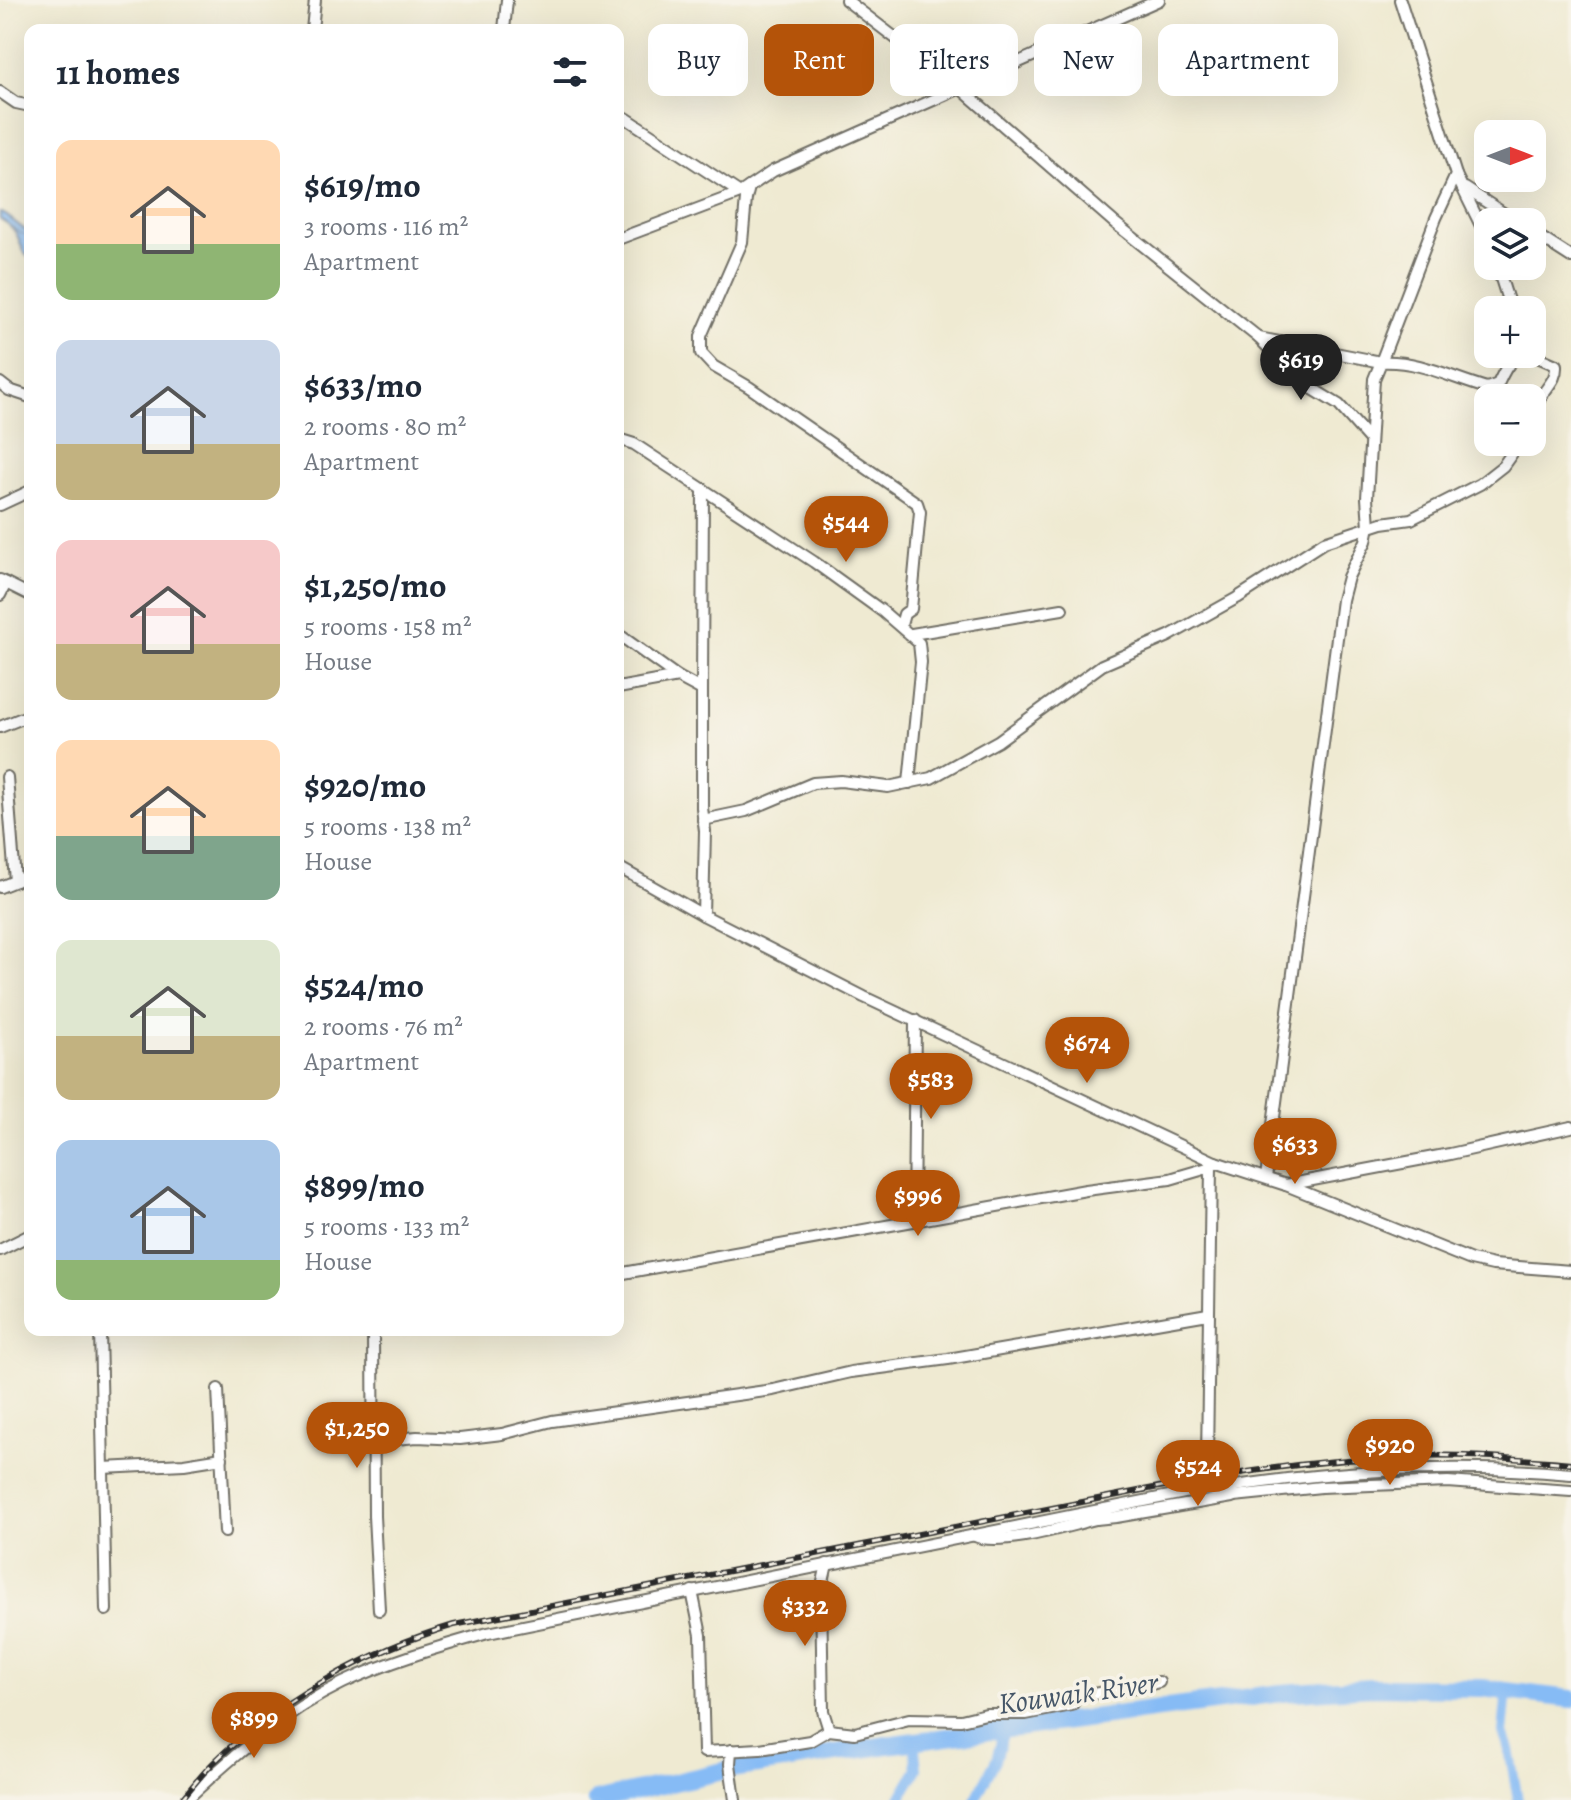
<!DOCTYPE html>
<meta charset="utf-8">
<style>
:root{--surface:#fff;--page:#f6f6f7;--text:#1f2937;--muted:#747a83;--accent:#b45309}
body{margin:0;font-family:Alegreya,serif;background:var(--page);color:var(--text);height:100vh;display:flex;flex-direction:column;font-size:30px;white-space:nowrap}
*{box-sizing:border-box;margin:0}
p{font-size:26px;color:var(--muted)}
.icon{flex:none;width:44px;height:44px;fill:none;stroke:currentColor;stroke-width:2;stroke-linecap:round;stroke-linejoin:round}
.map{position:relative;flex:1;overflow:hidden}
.details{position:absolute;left:24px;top:24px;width:600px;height:1312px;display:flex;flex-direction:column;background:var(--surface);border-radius:16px;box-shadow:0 8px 32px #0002}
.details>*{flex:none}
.top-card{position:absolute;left:648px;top:24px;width:760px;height:72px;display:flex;gap:16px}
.needle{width:52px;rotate:90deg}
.controls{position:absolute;left:1474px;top:120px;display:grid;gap:16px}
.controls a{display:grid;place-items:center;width:72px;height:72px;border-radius:16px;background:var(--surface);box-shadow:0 8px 32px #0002;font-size:40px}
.price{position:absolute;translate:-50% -68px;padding:0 18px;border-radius:28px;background:var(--accent);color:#fff;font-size:26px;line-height:52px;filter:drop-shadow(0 2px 4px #0008)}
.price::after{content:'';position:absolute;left:50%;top:48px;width:24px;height:18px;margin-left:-12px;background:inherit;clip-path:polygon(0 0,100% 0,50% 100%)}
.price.current{background:#222;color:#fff}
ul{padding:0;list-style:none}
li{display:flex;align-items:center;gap:24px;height:200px;padding:0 32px}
li span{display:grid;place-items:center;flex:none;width:224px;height:160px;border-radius:16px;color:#555}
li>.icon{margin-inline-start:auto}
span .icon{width:96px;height:96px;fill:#fffc;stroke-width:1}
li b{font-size:34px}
h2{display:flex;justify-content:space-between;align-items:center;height:96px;padding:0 32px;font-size:34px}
.tag{padding:0 28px;border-radius:16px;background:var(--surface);box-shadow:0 8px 32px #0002;font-size:28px;line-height:72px}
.tag.current{background:var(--accent);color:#fff}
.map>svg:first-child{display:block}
.water{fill:url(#water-waves);stroke:#587390;stroke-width:2}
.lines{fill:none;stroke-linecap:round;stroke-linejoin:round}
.canal{stroke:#86bbf5;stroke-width:10}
.river{stroke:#86bbf5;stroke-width:18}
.minor-casing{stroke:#706e65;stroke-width:14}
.minor{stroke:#fff;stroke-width:10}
.rail-casing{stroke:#2b2b2b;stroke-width:6}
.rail{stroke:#f7f3e8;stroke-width:3;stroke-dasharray:9;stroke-linecap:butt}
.labels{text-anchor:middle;stroke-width:7;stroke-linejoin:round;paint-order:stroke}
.water-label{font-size:30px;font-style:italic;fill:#465668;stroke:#f7f3e8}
</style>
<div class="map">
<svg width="1571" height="1800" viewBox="0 0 1571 1800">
<defs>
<pattern id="water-waves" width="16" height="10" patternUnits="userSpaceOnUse" patternTransform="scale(2)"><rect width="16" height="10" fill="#86bbf5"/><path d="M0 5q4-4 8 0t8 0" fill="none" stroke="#6e98c7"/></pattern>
</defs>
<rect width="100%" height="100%" fill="#f7f3e8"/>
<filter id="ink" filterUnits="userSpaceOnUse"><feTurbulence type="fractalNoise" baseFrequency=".0125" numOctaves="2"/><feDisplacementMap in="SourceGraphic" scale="16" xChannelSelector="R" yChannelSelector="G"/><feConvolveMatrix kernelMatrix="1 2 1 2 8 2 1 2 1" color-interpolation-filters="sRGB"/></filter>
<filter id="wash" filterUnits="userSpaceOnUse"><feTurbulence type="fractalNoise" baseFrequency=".006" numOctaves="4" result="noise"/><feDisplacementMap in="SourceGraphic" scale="32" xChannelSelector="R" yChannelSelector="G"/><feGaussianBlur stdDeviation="1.8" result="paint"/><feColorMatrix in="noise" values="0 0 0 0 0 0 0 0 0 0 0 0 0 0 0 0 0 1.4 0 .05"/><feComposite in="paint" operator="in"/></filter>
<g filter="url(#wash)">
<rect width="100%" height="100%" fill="#efead2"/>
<path class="water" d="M 0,212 C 10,216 20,228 28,231 L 30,259 C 16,247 25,233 0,219 Z"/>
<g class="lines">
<g class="canal">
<polyline points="1502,1690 1506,1701 1503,1733 1509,1749 1518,1800"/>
<polyline points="899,1800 917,1769 914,1742"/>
<polyline points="975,1800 996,1760 1004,1730"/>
</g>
<polyline class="river" points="596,1800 732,1769 894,1744 1281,1693 1371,1687 1482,1688 1571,1699"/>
</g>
</g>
<g filter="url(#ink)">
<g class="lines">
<g class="minor-casing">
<g id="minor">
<polyline points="846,0 959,87 1116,224 1259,338 1381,362 1436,218 1456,175 1400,0"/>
<polyline points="312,30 315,0"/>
<polyline points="504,30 507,0"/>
<polyline points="0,92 16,103 30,106"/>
<polyline points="618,120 626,118 740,193"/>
<polyline points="1456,175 1488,240"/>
<polyline points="749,187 746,199 742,242 701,336 701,353 713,366 749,387 917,503 920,512 911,609 904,614 901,625"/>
<polyline points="1465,188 1517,222"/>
<polyline points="1532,232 1571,257"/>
<polyline points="618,239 740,193 773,171 1159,0"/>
<polyline points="1497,266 1511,310"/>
<polyline points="1259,338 1303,383 1339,405 1370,440"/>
<polyline points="0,383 9,390 30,397"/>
<polyline points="618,439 634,444 814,562 882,611 919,643 921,662 909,783"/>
<polyline points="0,505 30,491"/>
<polyline points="0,580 30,595"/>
<polyline points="0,595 6,583"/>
<polyline points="618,634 678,677"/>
<polyline points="912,634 1062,609"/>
<polyline points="618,688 678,677 702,690 702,808 705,831 703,915"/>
<polyline points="702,690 703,489"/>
<polyline points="0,727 30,715"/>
<polyline points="7,777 15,881"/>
<polyline points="703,820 746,811 813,783 841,781 888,787 931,778 998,741 1102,665 1169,636 1237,598 1324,542 1382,523 1411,519 1480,484 1503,466 1520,442"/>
<polyline points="618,867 703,915 864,997 1215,1162 1286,1185 1471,1260 1493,1265 1571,1271"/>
<polyline points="0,887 30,875"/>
<polyline points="1215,1162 1211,1167 1207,1460 1194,1491 1210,1490 1234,1496 1321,1487 1448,1482 1571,1491"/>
<path d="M 1266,1178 L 1342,600 L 1348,577 L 1366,541 L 1369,526 L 1367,498 L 1374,379 L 1381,362 C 1420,360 1451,378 1487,388 L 1498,384 C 1506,367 1510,356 1531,354 L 1556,365 C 1557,379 1548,385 1541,397 C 1537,403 1535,410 1532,417"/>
<polyline points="1286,1185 1450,1154 1571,1127"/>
<polyline points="913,1221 915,1020"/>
<polyline points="0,1250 30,1235"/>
<polyline points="618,1274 1086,1190 1170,1179 1211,1167"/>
<polyline points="100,1330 106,1610"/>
<polyline points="373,1330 374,1516 379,1610"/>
<polyline points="218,1389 225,1532"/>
<polyline points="374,1441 417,1437 460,1439 502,1434 552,1421 773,1390 851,1372 948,1359 1208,1314"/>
<polyline points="103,1468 184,1464 222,1458"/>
<path d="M 1216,1489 C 1334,1470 1452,1463 1571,1474"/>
<polyline points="1083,1514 1096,1519 1116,1517 1232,1497"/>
<path d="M 973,1535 C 997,1548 1068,1526 1096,1519"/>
<polyline points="827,1564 821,1591 823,1711 829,1730"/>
<path d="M 692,1591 L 701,1635 L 704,1752 L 760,1749 L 810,1741 L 829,1730 L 855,1733 L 909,1719 L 961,1720 L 986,1714 L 1026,1714 L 1072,1705 L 1076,1698 C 1103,1690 1131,1690 1159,1682"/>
<polyline points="731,1750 730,1764 735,1800"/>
<path d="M 186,1800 C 234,1755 283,1712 343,1683 C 389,1661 439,1647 488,1633 L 1194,1491"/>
</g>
</g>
<use href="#minor" class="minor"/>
<g class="rail-casing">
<path id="rail" d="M 181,1800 C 191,1788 202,1774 213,1763 C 277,1701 369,1650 454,1625 L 1174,1484 C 1246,1471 1320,1460 1393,1457 C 1452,1453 1512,1458 1571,1463"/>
</g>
<use href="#rail" class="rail"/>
</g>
</g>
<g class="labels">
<g class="water-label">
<text transform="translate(1078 1693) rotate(-8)" y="10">Kouwaik River</text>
</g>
</g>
</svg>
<div class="controls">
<a><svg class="needle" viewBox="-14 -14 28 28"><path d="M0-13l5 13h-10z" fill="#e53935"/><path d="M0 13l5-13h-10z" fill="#747a83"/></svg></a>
<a><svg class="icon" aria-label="layers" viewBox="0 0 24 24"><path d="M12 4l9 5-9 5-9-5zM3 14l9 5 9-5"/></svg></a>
<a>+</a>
<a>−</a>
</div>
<b class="price current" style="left:1301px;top:402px">$619</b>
<b class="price" style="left:846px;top:564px">$544</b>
<b class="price" style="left:1087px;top:1085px">$674</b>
<b class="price" style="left:931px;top:1121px">$583</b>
<b class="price" style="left:1295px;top:1186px">$633</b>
<b class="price" style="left:918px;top:1238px">$996</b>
<b class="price" style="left:357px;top:1470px">$1,250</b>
<b class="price" style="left:1390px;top:1487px">$920</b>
<b class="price" style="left:1198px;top:1508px">$524</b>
<b class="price" style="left:805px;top:1648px">$332</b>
<b class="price" style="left:254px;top:1760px">$899</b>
<div class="top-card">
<a class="tag">Buy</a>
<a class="tag current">Rent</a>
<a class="tag">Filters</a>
<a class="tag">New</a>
<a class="tag">Apartment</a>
</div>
<section class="details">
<h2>11 homes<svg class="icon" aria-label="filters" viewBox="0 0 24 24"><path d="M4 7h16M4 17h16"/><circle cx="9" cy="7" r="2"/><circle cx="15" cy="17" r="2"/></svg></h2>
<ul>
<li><span style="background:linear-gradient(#ffd9b3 65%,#8fb573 0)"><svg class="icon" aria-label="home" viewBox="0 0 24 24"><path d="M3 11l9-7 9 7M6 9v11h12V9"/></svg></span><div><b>$619/mo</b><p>3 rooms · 116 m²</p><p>Apartment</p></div></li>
<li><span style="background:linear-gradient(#c9d6e8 65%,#c2b280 0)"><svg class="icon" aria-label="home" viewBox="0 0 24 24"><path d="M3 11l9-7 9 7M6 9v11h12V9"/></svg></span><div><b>$633/mo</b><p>2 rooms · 80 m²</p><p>Apartment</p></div></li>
<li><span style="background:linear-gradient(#f6c9c9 65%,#c2b280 0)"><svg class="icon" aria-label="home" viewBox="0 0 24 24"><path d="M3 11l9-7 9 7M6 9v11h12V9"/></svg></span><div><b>$1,250/mo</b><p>5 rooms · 158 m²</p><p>House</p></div></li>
<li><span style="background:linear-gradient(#ffd9b3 60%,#7fa58c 0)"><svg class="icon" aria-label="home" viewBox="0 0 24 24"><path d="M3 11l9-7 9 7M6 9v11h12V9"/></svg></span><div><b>$920/mo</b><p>5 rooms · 138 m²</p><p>House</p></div></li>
<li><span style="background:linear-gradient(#dfe7d0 60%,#c2b280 0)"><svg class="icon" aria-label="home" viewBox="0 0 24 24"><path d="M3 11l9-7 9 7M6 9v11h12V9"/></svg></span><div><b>$524/mo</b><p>2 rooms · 76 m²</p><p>Apartment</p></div></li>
<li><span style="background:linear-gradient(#a9c7e8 75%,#8fb573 0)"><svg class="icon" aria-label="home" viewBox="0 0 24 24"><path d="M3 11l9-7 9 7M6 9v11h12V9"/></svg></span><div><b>$899/mo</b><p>5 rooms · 133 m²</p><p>House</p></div></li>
</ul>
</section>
</div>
